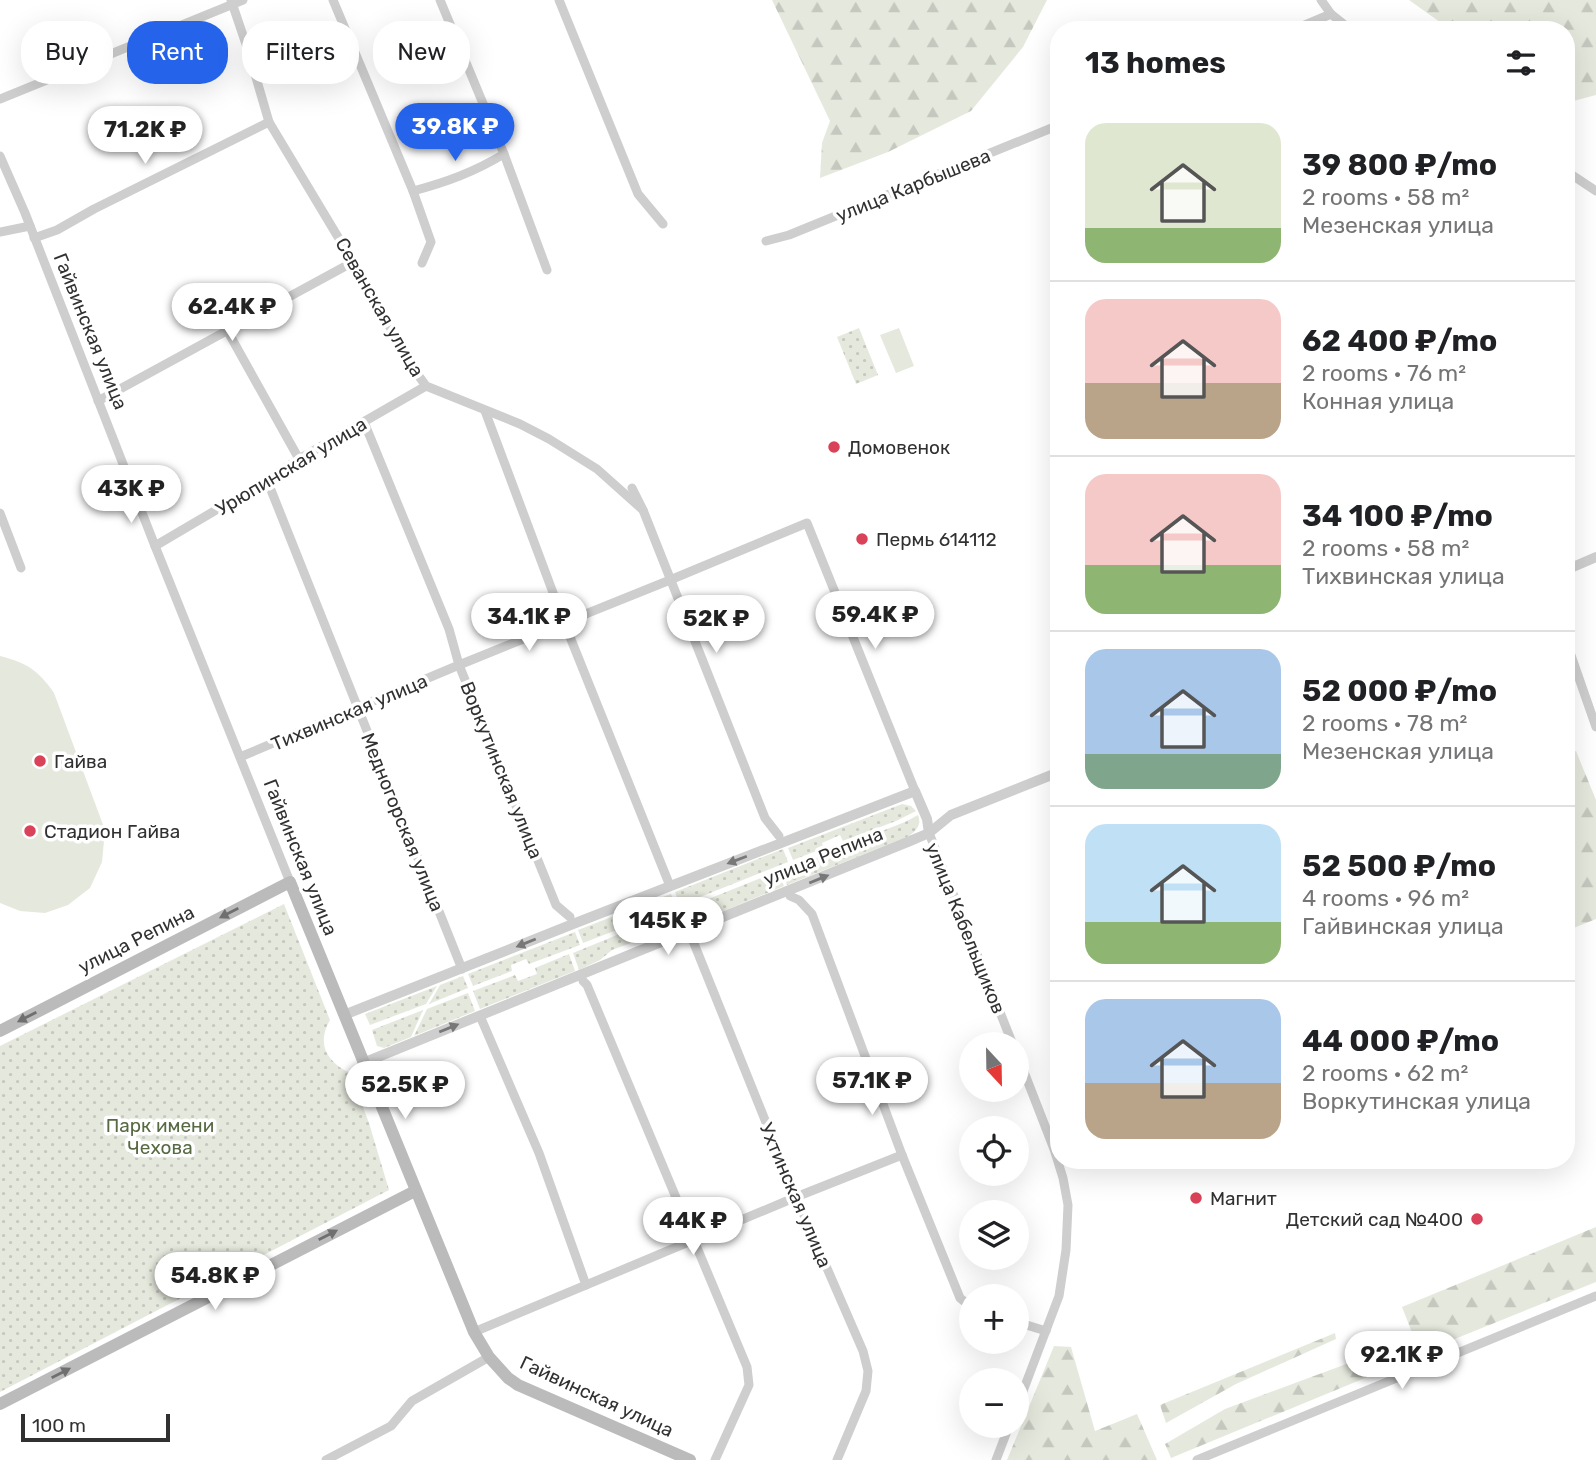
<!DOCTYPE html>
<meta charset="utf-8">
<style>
:root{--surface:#fff;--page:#f6f6f6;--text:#202124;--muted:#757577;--line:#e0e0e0;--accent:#2563eb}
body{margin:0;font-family:Rubik,sans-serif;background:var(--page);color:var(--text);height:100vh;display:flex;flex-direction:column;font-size:26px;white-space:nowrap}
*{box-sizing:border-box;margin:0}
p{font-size:23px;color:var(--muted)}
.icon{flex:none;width:38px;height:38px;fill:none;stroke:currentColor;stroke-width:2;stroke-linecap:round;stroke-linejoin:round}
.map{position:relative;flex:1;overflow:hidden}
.sheet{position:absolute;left:1050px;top:21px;width:525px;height:1148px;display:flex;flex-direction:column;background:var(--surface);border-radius:28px;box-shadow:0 7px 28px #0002}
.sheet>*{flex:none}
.banner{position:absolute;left:21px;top:21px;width:665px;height:63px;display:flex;gap:14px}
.needle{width:46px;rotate:158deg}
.tools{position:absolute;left:959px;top:1032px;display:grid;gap:14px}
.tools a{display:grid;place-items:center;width:70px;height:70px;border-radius:50%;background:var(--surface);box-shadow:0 7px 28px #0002;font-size:35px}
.scale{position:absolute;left:21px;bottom:18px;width:149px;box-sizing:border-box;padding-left:7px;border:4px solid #313131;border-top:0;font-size:19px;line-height:24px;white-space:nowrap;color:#313131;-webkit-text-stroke:5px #fff;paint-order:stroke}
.price{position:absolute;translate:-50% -60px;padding:0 16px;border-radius:24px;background:#fff;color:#222;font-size:23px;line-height:46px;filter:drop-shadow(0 2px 4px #0008)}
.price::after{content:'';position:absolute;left:50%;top:42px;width:21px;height:16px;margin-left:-10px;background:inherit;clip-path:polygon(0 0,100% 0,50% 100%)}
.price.on{background:var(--accent);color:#fff}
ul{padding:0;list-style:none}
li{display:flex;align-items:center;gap:21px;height:175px;padding:0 35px}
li+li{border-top:2px solid var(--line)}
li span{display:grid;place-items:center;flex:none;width:196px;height:140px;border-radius:21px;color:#555}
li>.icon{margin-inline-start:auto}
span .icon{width:84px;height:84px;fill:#fffc;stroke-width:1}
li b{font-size:30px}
h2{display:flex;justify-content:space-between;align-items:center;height:84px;padding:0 35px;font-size:30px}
.pill{padding:0 24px;border-radius:28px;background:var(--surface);box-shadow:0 7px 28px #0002;font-size:24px;line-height:63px}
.pill.on{background:var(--accent);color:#fff}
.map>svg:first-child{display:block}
.grass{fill:url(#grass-dots)}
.forest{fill:url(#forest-firs)}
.garden{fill:#e5e9dd}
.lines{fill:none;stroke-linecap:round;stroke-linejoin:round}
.minor{stroke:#cecece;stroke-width:9}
.tertiary{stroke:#cecece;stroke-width:10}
.secondary{stroke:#bbb;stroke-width:12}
.oneway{fill:#787878}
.oneway2{fill:#6f6f6f}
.poi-dot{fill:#d94258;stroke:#fff;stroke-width:2.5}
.labels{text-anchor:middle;stroke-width:7;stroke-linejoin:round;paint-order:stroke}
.street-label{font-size:19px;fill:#313131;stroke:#fff}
.poi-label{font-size:19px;fill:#313131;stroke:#fff;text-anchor:start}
.park-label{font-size:19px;fill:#576a41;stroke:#fff}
</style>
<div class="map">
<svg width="1596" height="1460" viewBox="0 0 1596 1460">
<defs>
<pattern id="grass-dots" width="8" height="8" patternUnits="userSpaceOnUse" patternTransform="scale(1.75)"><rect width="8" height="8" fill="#e5e9dd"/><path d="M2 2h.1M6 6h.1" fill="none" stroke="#c5c8be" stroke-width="1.8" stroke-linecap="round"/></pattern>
<pattern id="forest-firs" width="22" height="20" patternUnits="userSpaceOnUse" patternTransform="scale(1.75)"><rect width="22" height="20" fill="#e5e9dd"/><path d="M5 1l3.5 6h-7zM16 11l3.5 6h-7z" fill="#c5c8be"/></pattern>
</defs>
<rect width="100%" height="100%" fill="#fff"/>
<g class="grass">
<polygon points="859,328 878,375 856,384 837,337"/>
<polygon points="902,804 911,806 916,811 896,821 843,841 840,835 822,843 824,848 793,860 788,848"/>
<path d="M 918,815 C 922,825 916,831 909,836 L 787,885 L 782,871 L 832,852 L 834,857 L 848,851 L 846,845 L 905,822 Z"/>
<polygon points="783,849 788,862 680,905 675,892"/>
<polygon points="778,871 784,886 688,926 681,910"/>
<polygon points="671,894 676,907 583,943 578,930"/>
<path d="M 284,904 L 330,1020 C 316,1044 327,1062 350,1073 L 369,1123 L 389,1190 L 0,1392 L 0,1046 Z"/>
<polygon points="678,910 684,927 662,936 641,939 612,950 600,960 579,970 573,953"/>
<polygon points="575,932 580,945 529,964 526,959 511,965 512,971 473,986 468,974"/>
<polygon points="569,954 575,971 480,1009 473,991 515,975 518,981 537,974 535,968"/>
<polygon points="463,976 468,988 429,1004 440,985"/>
<polygon points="437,986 426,1004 370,1025 365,1014"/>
<polygon points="468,993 475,1011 414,1036 427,1009"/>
<polygon points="423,1010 411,1037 384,1048 377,1046 372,1030"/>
</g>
<g class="forest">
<polygon points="772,0 1047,0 1023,47 971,111 888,152 820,178 822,143 830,121"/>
<polygon points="1409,0 1596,0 1596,95 1566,103 1566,30 1451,30"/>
<polygon points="1576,751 1596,800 1596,919 1566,931 1566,755"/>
<polygon points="1596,1227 1596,1282 1420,1353 1402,1307"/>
<polygon points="1335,1333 1336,1339 1236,1384 1166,1423 1160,1405"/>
<polygon points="1054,1346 1071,1347 1095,1431 1137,1414 1157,1460 1007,1460"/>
<polygon points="1368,1356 1382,1371 1171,1458 1165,1444 1225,1409"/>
</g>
<g class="garden">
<polygon points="899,328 914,366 896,373 880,335"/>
<path d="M 0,656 C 27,663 38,670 54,693 L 105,830 L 102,862 L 90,888 L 68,905 L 45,913 L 20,911 L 0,903 Z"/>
</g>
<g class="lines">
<g class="minor">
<polyline points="231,0 248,50 269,122 353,262 413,368 426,386 520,424 549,439 597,469 643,510"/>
<polyline points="333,0 413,191 431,242 422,263"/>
<polyline points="440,0 504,154 547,270"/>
<polyline points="559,0 638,194 663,224"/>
<polyline points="1321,0 1331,14 1351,30"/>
<polyline points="1293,30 1331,14"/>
<polyline points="0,99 243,0"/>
<polyline points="0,156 25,213 155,546 290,882"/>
<polyline points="1566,171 1596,191"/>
<path d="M 413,191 C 447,182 474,172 504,154"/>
<polyline points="0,232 30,226"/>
<polyline points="34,238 57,230 94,209 269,122"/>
<polyline points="766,241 789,235 1059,125"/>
<polyline points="227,330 299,459"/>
<polyline points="98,401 353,262"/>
<polyline points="485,411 564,622 670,886"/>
<polyline points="364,422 449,629 459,665 556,905 570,917"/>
<polyline points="267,480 462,969"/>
<polyline points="632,488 643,510 765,818 779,836"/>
<polyline points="0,513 21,568"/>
<polyline points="155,546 267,480 299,459 426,386"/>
<polyline points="1566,641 1596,727"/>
<polyline points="240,757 459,665 670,580 807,523 915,791"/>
<polyline points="929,833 1013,1045"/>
<polyline points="790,896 799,900 812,914 902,1155 960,1298 971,1307"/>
<polyline points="689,931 796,1197 863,1351 868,1371 866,1391 837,1460"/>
<polyline points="583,981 587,985 747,1367 749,1385 715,1460"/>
<polyline points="480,1016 539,1153 586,1285"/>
<polyline points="1017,1054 1054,1149 1063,1178 1068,1205 1066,1250 1059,1296 1017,1407"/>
<polyline points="1017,1322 1046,1331"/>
<polyline points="474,1332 796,1197 902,1155"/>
<polyline points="326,1460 391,1426 412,1401 489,1357"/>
<polyline points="996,1460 1009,1426"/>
<polyline points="1197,1460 1596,1296"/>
</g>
<g class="tertiary">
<polyline points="1566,570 1596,557"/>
<polyline points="344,1015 573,924 915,791 927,819 929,833"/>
<polyline points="363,1063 910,841 929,833 951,815 1059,772"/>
</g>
<g class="secondary">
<polyline points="0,1031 290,882 474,1332 489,1357 508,1378 518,1385 690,1460"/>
<polyline points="0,1404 415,1191"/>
</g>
</g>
<defs><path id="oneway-solid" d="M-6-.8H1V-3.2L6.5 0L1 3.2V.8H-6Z" transform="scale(1.75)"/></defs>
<g class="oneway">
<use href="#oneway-solid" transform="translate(737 860) rotate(159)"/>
<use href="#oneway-solid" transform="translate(819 879) rotate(-22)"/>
<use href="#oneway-solid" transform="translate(526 943) rotate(158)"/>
<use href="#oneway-solid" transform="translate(449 1028) rotate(-22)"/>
</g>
<g class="oneway2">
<use href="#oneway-solid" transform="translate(229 913) rotate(153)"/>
<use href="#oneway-solid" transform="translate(27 1017) rotate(153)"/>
<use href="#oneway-solid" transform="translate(328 1235) rotate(-27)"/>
<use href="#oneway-solid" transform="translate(61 1373) rotate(-27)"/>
</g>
<g class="poi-dot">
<circle cx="834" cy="447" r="7"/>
<circle cx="862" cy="539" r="7"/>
<circle cx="40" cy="761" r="7"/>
<circle cx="30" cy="831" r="7"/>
<circle cx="1196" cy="1198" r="7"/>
<circle cx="1477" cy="1219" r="7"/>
</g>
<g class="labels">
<g class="street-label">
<text transform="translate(913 185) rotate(-22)" y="7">улица Карбышева</text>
<text transform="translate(380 307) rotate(60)" y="7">Севанская улица</text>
<text transform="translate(91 331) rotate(68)" y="7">Гайвинская улица</text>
<text transform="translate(291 466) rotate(-31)" y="7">Урюпинская улица</text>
<text transform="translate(349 712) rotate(-23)" y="7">Тихвинская улица</text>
<text transform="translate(502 770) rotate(68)" y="7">Воркутинская улица</text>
<text transform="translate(403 822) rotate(68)" y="7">Медногорская улица</text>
<text transform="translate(823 856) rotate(-22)" y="7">улица Репина</text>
<text transform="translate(301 857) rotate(68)" y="7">Гайвинская улица</text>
<text transform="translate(966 928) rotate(68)" y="7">улица Кабельщиков</text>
<text transform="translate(136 939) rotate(-27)" y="7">улица Репина</text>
<text transform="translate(796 1195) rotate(67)" y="7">Ухтинская улица</text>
<text transform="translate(597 1396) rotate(25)" y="7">Гайвинская улица</text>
</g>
<g class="poi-label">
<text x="848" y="454">Домовенок</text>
<text x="876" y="546">Пермь 614112</text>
<text x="54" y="768">Гайва</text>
<text x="44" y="838">Стадион Гайва</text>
<text x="1210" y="1205">Магнит</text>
<text x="1463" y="1226" text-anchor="end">Детский сад №400</text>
</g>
<g class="park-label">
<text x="160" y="1132">Парк имени<tspan x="160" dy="22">Чехова</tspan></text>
</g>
</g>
</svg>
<div class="tools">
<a><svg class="needle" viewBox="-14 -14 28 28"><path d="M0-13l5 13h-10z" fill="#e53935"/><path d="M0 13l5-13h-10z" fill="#757577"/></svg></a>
<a><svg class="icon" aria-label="locate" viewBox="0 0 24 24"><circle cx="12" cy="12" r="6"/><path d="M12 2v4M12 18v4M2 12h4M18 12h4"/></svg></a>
<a><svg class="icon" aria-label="layers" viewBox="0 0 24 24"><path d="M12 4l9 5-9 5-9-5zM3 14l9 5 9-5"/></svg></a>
<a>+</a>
<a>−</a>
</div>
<div class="scale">100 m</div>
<b class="price on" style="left:455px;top:163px">39.8K ₽</b>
<b class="price" style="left:145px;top:166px">71.2K ₽</b>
<b class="price" style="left:232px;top:343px">62.4K ₽</b>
<b class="price" style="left:131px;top:525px">43K ₽</b>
<b class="price" style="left:875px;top:651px">59.4K ₽</b>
<b class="price" style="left:529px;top:653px">34.1K ₽</b>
<b class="price" style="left:716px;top:655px">52K ₽</b>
<b class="price" style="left:668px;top:957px">145K ₽</b>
<b class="price" style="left:872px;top:1117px">57.1K ₽</b>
<b class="price" style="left:405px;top:1121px">52.5K ₽</b>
<b class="price" style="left:693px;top:1257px">44K ₽</b>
<b class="price" style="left:215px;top:1312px">54.8K ₽</b>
<b class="price" style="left:1402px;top:1391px">92.1K ₽</b>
<div class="banner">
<a class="pill">Buy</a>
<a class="pill on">Rent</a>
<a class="pill">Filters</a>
<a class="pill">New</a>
</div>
<section class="sheet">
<h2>13 homes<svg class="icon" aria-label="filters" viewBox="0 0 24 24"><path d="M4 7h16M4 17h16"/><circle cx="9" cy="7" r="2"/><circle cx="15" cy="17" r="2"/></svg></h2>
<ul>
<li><span style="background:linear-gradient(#dfe7d0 75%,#8fb573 0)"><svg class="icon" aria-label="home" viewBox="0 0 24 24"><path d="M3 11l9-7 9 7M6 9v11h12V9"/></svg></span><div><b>39 800 ₽/mo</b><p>2 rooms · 58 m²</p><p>Мезенская улица</p></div></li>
<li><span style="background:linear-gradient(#f6c9c9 60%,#b9a48a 0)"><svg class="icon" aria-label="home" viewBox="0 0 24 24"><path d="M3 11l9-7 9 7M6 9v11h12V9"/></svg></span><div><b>62 400 ₽/mo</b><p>2 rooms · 76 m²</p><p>Конная улица</p></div></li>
<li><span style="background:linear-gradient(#f6c9c9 65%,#8fb573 0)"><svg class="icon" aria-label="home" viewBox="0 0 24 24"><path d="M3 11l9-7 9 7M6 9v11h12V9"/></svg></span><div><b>34 100 ₽/mo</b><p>2 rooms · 58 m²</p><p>Тихвинская улица</p></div></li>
<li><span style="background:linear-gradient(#a9c7e8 75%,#7fa58c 0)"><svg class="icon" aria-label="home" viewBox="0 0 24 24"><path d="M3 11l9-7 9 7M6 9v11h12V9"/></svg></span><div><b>52 000 ₽/mo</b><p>2 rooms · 78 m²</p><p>Мезенская улица</p></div></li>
<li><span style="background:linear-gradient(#bfe0f5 70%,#8fb573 0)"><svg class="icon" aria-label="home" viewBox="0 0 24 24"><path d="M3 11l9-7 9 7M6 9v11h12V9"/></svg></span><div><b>52 500 ₽/mo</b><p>4 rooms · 96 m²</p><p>Гайвинская улица</p></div></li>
<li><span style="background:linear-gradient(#a9c7e8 60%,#b9a48a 0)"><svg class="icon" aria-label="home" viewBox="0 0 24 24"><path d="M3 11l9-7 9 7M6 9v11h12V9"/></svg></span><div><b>44 000 ₽/mo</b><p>2 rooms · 62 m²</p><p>Воркутинская улица</p></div></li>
</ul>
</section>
</div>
